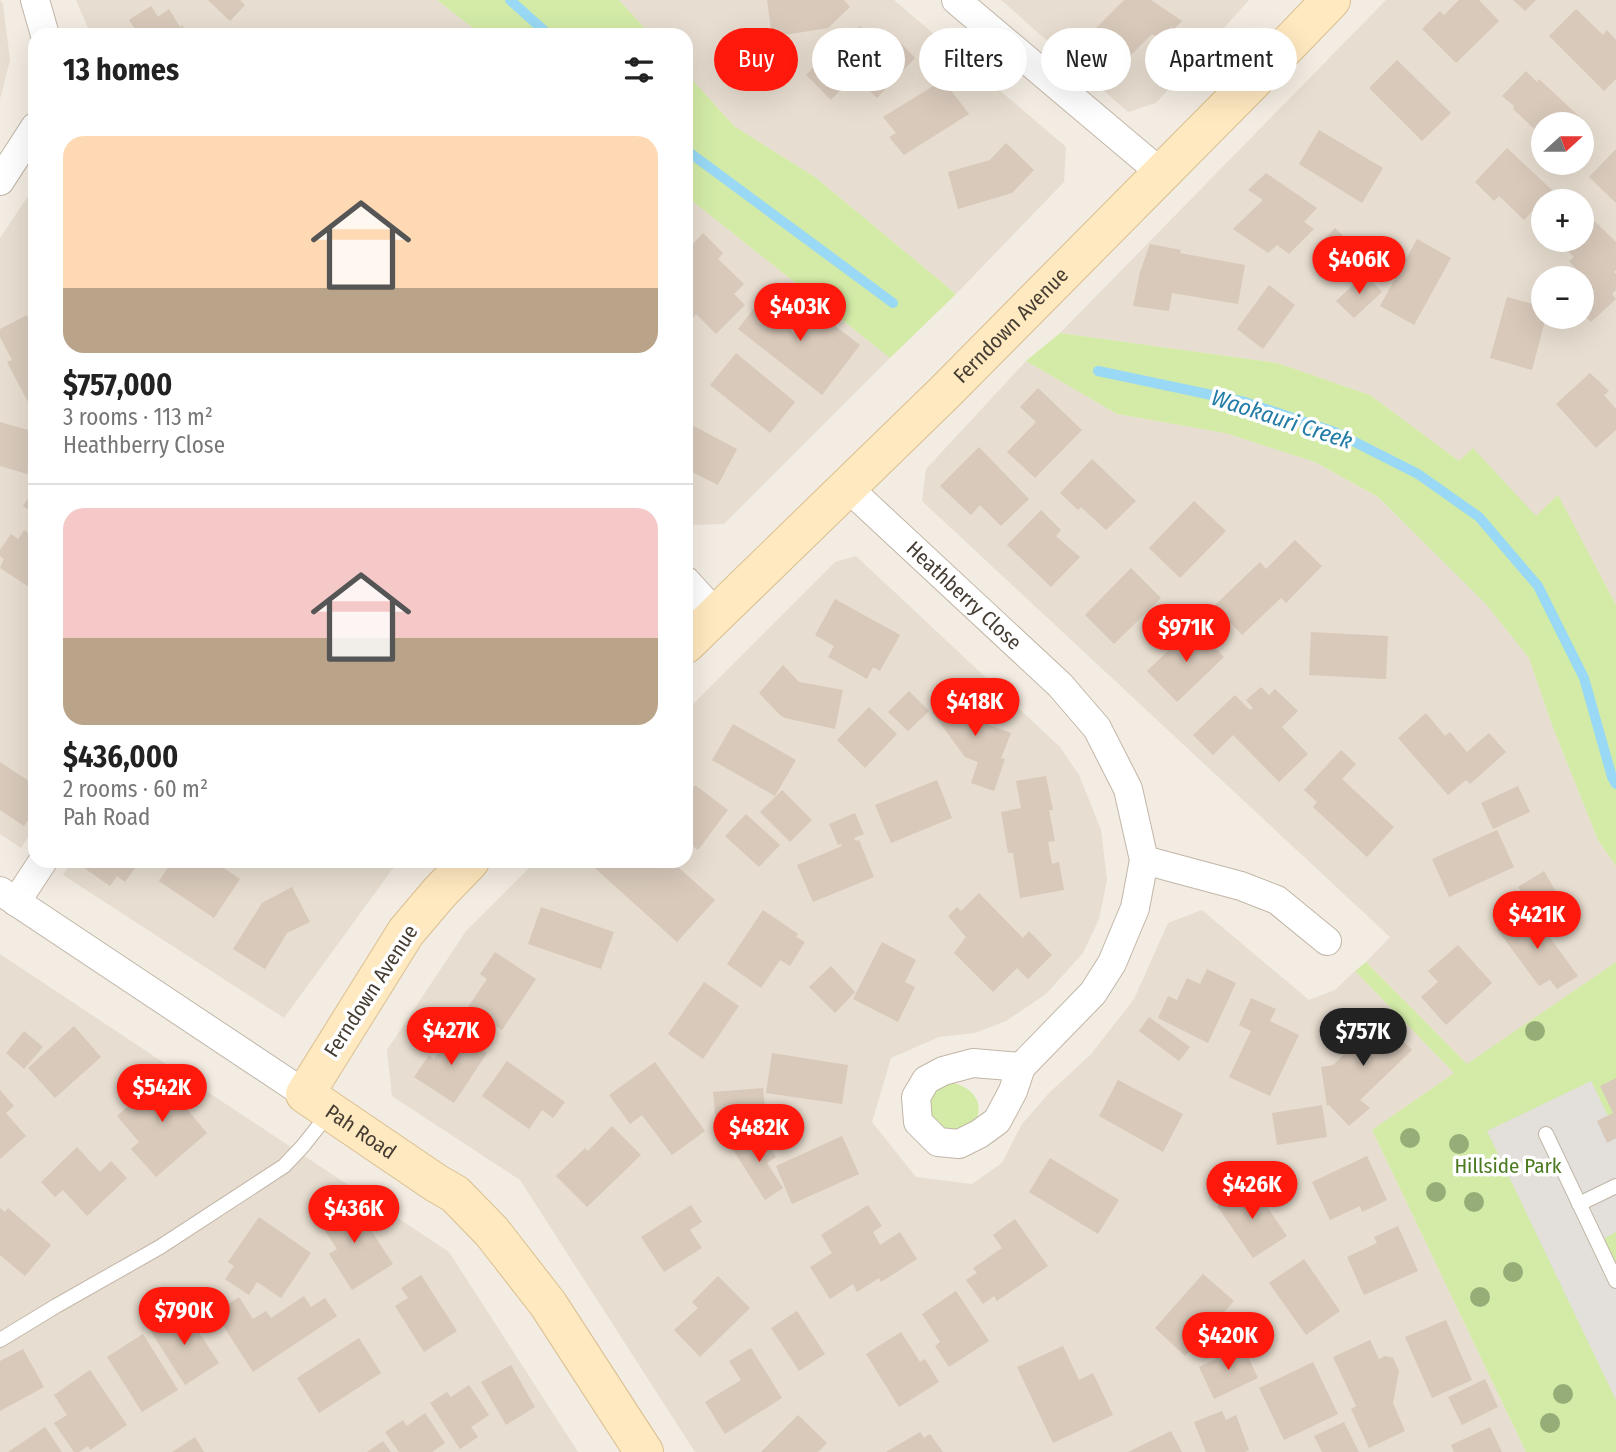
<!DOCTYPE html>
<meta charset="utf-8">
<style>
:root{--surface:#fff;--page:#f6f6f6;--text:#222;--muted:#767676;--line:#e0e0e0;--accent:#ff190d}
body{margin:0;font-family:"Fira Sans Condensed",sans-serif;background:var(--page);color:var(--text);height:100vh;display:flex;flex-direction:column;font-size:26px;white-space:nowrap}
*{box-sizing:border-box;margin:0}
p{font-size:23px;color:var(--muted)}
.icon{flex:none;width:38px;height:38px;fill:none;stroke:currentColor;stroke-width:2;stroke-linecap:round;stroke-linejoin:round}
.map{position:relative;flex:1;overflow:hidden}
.details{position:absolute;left:28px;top:28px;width:665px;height:840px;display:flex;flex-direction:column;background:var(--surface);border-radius:21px;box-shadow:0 7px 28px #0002}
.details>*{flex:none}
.banner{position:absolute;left:714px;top:28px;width:665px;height:63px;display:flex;gap:14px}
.needle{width:46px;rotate:69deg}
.controls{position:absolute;left:1531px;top:112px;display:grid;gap:14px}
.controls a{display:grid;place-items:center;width:63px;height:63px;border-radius:50%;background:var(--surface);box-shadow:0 7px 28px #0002;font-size:35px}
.price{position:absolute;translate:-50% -60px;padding:0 16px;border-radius:24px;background:var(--accent);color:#fff;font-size:23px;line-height:46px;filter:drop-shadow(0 2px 4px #0008)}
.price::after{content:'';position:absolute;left:50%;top:42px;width:21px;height:16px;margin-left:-10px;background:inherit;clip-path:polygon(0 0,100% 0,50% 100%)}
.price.selected{background:#222;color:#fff}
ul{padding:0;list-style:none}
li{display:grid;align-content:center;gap:14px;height:371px;padding:0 35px}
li+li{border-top:2px solid var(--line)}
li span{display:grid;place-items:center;height:217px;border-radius:21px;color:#555}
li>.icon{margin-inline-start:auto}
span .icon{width:126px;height:126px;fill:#fffc;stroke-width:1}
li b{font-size:30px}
h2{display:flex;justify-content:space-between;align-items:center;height:84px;padding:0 35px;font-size:30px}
.tag{padding:0 24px;border-radius:32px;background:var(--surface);box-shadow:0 7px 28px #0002;font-size:24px;line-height:63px}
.tag.selected{background:var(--accent);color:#fff}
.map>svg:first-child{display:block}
.residential{fill:#e7ddd0;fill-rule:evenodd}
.green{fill:#d3eba7}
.parking{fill:#e3dfdb}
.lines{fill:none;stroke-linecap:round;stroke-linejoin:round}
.stream{stroke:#99d9f5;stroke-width:10}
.building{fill:#d8c9ba}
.lane-casing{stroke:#c2b6a7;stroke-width:16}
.street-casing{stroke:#c2b6a7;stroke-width:30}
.secondary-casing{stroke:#dabf90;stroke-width:40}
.lane{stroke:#fff;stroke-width:14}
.street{stroke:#fff;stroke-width:28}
.secondary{stroke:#ffe9c0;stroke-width:38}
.tree{fill:#97ad78}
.labels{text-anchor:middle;stroke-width:7;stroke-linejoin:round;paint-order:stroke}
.street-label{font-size:21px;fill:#453c32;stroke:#fff}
.park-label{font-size:21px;fill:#4c7a22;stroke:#fff}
.water-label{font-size:23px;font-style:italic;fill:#237ca6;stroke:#fff}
</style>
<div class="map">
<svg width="1616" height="1452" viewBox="0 0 1616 1452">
<rect width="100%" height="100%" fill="#f3ece2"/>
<g class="residential">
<polygon points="0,0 3,4 10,60 0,99"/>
<polygon points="76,0 437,0 482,35 91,35"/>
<polygon points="619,0 894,0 1066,147 1064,182 956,294 815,177 734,126 686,73 686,35 651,35"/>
<polygon points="1001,0 1249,0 1156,103 1128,112"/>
<path d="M 1386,0 L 1616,0 L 1616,605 L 1558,496 L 1536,517 L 1473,449 L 1459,461 L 1370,395 L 1277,363 L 1060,333 ZM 1544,124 L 1582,124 L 1582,163 L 1544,163 ZM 1544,201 L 1582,201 L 1582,240 L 1544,240 ZM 1544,278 L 1582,278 L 1582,317 L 1544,317 Z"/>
<polygon points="35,186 35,826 21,848 0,834 0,238"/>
<polygon points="686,196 890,358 724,524 686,525"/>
<polygon points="1026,361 1117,414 1225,433 1315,462 1378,497 1485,603 1529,658 1552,725 1598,840 1616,866 1616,962 1467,1065 1366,962 1390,937 922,501 926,469"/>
<polygon points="856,556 1060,747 1079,775 1101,830 1107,880 1099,919 1083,953 1046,994 1006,1021 975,1033 939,1037 891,1058 872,1122 916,1177 972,1184 1002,1163 1022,1124 1049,1093 1091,1054 1134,999 1168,923 1202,910 1309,1000 1335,990 1355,971 1454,1073 1372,1130 1526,1452 695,1452 520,1180 392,1096 387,1050 466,931 536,861 686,861 686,711 835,562"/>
<polygon points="72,861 401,861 391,871 284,1018 63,875"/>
<polygon points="0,954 449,1252 578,1452 0,1452"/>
</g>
<g class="green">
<polygon points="437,0 619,0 651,35 482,35"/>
<polygon points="686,73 734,126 815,177 956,294 890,358 686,196"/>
<polygon points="1060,333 1277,363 1370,395 1459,461 1473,448 1536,516 1558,495 1616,605 1616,866 1598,840 1552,725 1529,658 1485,603 1378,497 1315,462 1225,433 1117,414 1026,361"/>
<polygon points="1366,962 1467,1064 1616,962 1616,1452 1526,1452 1372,1130 1454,1073 1355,971"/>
<path d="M 954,1083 C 979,1090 986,1110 970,1131 L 938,1134 L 925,1102 C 931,1091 941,1084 954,1083 Z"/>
</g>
<polygon class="parking" points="1591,1081 1616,1132 1616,1232 1603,1239 1616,1265 1616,1400 1487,1131"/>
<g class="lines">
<g class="stream">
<polyline points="510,0 549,35"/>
<polyline points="686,150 893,303"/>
<polyline points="1098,371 1245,402 1335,432 1418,474 1479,517 1538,586 1584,678 1612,777 1616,784"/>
</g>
</g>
<g class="building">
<polygon points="208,0 240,0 245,5 230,21"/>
<polygon points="767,0 844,0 850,7 828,28 772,37"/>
<polygon points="1124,0 1151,0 1182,21 1163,41 1152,34 1129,57 1092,32"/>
<polygon points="1459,0 1479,0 1499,21 1456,63 1422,29 1440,11 1444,15"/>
<polygon points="1513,0 1536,0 1525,11"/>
<polygon points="151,6 158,17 169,9 180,27 182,25 189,35 139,35 129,20"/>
<polygon points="1576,9 1603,35 1607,30 1616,40 1616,79 1604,91 1549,36"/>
<polygon points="860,26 887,52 898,40 915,58 877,98 854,76 831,100 806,75 833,47 837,50"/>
<polygon points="1397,60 1451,113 1422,141 1369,88"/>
<polygon points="1526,71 1537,82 1539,79 1582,119 1578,124 1544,124 1544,138 1513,109 1514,106 1502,96"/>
<polygon points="943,80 969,114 904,155 889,137 896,133 883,117"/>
<polygon points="1319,130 1383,168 1362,203 1299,164"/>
<polygon points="1006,143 1034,170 1012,193 958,209 948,172 990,160"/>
<polygon points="1507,148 1552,190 1524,220 1499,196 1494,201 1475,182"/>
<polygon points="1616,149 1616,203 1589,177"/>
<polygon points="1266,173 1317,208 1304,222 1314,229 1289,254 1277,245 1268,253 1233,229 1263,200 1248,190"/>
<polygon points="1582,209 1616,242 1616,270 1614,272 1616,274 1616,290 1612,294 1616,299 1591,322 1582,313 1582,282 1585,279 1569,261 1574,257 1556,240 1582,240"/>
<polygon points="1335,228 1358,250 1342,267 1319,245"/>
<polygon points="703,233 723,253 718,259 744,284 734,294 745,305 716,334 696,314 693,318 686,312 686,251"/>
<polygon points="1417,239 1451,258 1414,325 1380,306"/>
<polygon points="1150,244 1181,250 1180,253 1245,265 1238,304 1172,293 1169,311 1133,306 1140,272"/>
<polygon points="1365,274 1382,292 1354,318 1336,301"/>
<polygon points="1269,285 1295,305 1263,349 1237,329"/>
<polygon points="766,293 799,319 791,331 798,336 817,312 860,345 822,395 738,329"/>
<polygon points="1507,297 1544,307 1544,317 1546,317 1532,370 1490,358"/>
<polygon points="27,315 35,330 35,400 29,404 7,362 12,360 0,337 0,329"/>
<polygon points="736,353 795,402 770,433 710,385"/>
<polygon points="1590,373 1609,391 1604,395 1616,409 1616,430 1596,448 1556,404"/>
<polygon points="1038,388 1082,430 1035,478 1007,452 1036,422 1020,407"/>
<polygon points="0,422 35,432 35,444 27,474 0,466"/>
<polygon points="686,422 737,449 718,485 686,469"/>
<polygon points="979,447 1029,499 1001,526 980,505 971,515 940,486"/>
<polygon points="1092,459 1136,501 1106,530 1081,507 1078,510 1060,493"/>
<polygon points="35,488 35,514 23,506"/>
<polygon points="1194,501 1226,531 1180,578 1149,548"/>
<polygon points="1041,510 1061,530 1056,536 1080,557 1051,587 1007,545"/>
<polygon points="24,530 35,537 35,578 29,587 0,568 4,559 0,556 0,550 11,534 18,539"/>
<polygon points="1295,540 1322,566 1286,603 1281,598 1242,635 1214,606 1260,562 1266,569"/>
<polygon points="1131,568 1161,598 1114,644 1085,615"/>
<polygon points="835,599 900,635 880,671 873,667 867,679 828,657 834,646 815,635"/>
<polygon points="1194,626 1224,657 1177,702 1147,671"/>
<polygon points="1311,632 1388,636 1386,679 1309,675"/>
<polygon points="783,665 799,682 843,690 835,729 785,718 780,715 759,693"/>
<polygon points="1261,687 1269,695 1275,689 1298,711 1282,727 1308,754 1279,782 1233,735 1213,755 1193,735 1235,695 1250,710 1253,708 1246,700"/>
<polygon points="963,690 989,725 1011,733 1001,758 1005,759 994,791 971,783 978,762 965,757 932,712"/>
<polygon points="909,691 929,711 908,731 888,712"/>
<polygon points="869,707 897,734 865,768 837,740"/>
<polygon points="1426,713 1445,736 1450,732 1467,752 1489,733 1506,752 1470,784 1466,780 1448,795 1398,738"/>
<polygon points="733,724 796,760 775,796 712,760"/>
<polygon points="1341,750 1356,764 1342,779 1394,827 1367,857 1313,807 1317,802 1304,790"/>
<polygon points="0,762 35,785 35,810 24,826 0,810"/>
<polygon points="1046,776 1053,810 1049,810 1055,841 1048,842 1052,864 1059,862 1064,890 1020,898 1013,853 1008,853 1001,812 1021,808 1016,781"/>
<polygon points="937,780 952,818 891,843 875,805"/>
<polygon points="695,785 728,810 698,850 686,841 686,794 687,795"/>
<polygon points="1518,786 1530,812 1493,829 1481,803"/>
<polygon points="782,790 812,820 790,842 760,812"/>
<polygon points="855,813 864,834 854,838 856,841 859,840 874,877 813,902 797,865 842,846 841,844 838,845 829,824"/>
<polygon points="746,814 780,845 759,867 725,836"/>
<polygon points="1497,830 1514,867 1449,897 1432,859"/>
<polygon points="89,861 140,861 125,882 117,876 110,886 84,868"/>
<polygon points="172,861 213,861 240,879 214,918 159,881"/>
<polygon points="587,861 649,861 656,867 661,861 671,861 715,900 677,942"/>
<polygon points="1544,871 1556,892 1530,907 1518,887"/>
<polygon points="292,887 310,922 287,933 265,969 233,949 262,903"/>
<polygon points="979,893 1023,938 1029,931 1052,955 1028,979 1017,968 993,992 954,953 966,937 948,916 957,907 961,911"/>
<polygon points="541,907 614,932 601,969 528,944"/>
<polygon points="763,910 798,934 796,937 805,942 790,966 780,960 761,988 727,964"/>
<polygon points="1530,910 1578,976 1557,989 1550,980 1539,986 1497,929"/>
<polygon points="882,942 916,960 905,982 915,987 898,1022 853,999"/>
<polygon points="1458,945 1492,983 1446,1025 1421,997 1438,982 1428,971"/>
<polygon points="495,952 536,979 502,1030 468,1007 487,979 480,974"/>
<polygon points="831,966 855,992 835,1013 809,987"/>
<polygon points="1207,969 1236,983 1208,1043 1158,1018 1168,996 1177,1000 1187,978 1200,984"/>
<polygon points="704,982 739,1006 703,1059 668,1034"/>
<polygon points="1251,998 1276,1009 1270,1021 1299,1035 1270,1096 1229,1077 1251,1031 1239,1025"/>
<polygon points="1376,1012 1412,1050 1360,1100 1370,1108 1349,1126 1329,1105 1327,1106 1321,1067 1333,1065 1358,1041 1351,1035"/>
<polygon points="1149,1017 1190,1047 1179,1061 1139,1031"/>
<polygon points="74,1026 101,1057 55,1098 28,1068"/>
<polygon points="453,1030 487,1053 454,1103 414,1077 429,1055 434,1059"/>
<polygon points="24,1031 43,1047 24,1069 6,1053"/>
<polygon points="772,1053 848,1065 842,1104 766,1093"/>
<polygon points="507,1061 565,1102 553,1118 542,1110 529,1129 482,1096"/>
<polygon points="655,1062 705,1131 672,1155 642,1115 630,1124 609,1095"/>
<polygon points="170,1070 195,1100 186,1108 207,1133 156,1177 131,1149 139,1142 117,1116"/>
<polygon points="1616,1078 1616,1138 1607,1143 1597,1121 1613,1113 1600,1086"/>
<polygon points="1118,1080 1183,1114 1163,1152 1099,1116"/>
<polygon points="763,1088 766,1119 716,1123 713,1092"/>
<polygon points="0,1090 14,1106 6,1113 26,1136 0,1159"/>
<polygon points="1322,1105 1327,1137 1277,1145 1272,1113"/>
<polygon points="612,1126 641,1155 587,1207 556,1176 585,1148 588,1151"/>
<polygon points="760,1130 776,1157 767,1163 783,1188 765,1200 732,1148"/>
<polygon points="842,1136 859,1174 792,1204 776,1166"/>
<polygon points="77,1147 100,1172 111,1161 127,1178 87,1216 63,1190 55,1197 41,1182"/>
<polygon points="1367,1156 1387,1200 1362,1212 1360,1206 1330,1220 1312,1182"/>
<polygon points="1050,1158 1119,1200 1098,1234 1029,1192"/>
<polygon points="1251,1183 1287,1236 1253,1258 1217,1206"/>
<polygon points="350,1198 393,1264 352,1290 329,1254 337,1249 318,1220"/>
<polygon points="691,1205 702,1222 690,1230 702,1248 664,1272 641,1237"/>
<polygon points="868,1205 882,1226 873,1232 880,1245 900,1232 917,1259 881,1282 879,1278 857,1292 853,1284 830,1299 810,1267 832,1253 821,1235"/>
<polygon points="0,1208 5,1212 8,1208 51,1245 25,1276 0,1255"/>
<polygon points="259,1217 311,1253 281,1298 257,1282 249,1295 225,1279 234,1266 228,1262"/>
<polygon points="1015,1219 1048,1266 997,1301 994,1296 983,1304 966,1280 977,1273 973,1268 1002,1248 993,1235"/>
<polygon points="1398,1226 1418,1271 1364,1295 1347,1257 1377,1243 1374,1237"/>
<polygon points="1304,1259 1340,1311 1306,1335 1269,1283"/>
<polygon points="1203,1274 1234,1301 1185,1356 1155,1328"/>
<polygon points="421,1275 457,1331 424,1352 395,1306 408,1298 401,1288"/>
<polygon points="718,1276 750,1308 700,1357 674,1330 698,1308 692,1302"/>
<polygon points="956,1291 989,1341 949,1367 935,1346 940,1342 922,1314"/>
<polygon points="304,1296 311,1307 325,1298 337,1316 253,1372 215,1313 239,1297 253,1319 266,1311 271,1318"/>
<polygon points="183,1308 219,1363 185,1385 150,1330"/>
<polygon points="797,1311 825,1354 799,1371 771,1328"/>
<polygon points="1446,1320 1472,1380 1432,1398 1405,1337"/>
<polygon points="901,1332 920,1362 925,1359 939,1382 899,1407 866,1354"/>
<polygon points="143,1334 178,1390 142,1412 107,1357"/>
<polygon points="359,1338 381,1373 319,1413 297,1378"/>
<polygon points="1370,1340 1379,1359 1385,1356 1393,1358 1399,1371 1393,1403 1405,1431 1369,1448 1351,1409 1356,1406 1333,1357"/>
<polygon points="1063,1346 1079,1380 1093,1373 1113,1415 1053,1443 1017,1367"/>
<polygon points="1243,1346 1258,1378 1214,1399 1199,1367"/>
<polygon points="751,1348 782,1398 725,1434 705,1402 741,1380 729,1361"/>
<polygon points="23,1349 44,1387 0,1411 0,1361"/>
<polygon points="1313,1362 1338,1414 1284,1440 1259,1388"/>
<polygon points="511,1365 535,1407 506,1425 481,1382"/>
<polygon points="90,1370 127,1425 90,1450 88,1446 79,1452 74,1452 54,1423 67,1415 54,1395"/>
<polygon points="1485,1379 1498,1407 1462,1425 1448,1397"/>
<polygon points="469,1385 489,1415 471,1427 478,1437 460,1449 430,1403 447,1392 451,1397"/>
<polygon points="1222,1411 1226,1420 1236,1415 1249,1450 1245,1452 1206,1452 1194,1422"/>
<polygon points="425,1413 445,1443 432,1452 399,1452 385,1432 403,1420 407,1426"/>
<polygon points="798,1415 827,1443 818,1452 761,1452"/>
<polygon points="1344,1422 1359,1452 1322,1452 1314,1436"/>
<polygon points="45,1427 62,1452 8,1452"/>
<polygon points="1490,1427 1502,1452 1454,1452 1451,1445"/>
<polygon points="1171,1431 1182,1452 1128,1452"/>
<polygon points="920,1432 924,1438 930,1434 943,1452 886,1452"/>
<polygon points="195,1437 204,1452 172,1452"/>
<polygon points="383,1441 391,1452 367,1452"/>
</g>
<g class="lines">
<g class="lane-casing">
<g id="lane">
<polyline points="1546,1134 1616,1281"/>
<polyline points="1579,1204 1616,1186"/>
<polyline points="0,1340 56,1306 160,1247 284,1166 302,1147 330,1112"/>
</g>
</g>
<g class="street-casing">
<g id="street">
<polyline points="35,0 45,35"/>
<polyline points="956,0 1161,173"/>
<polyline points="0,181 35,127"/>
<path id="s1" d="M 846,486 L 1060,685 L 1097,728 L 1128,789 L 1144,860 L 1135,908 L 1112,963 L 1093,993 L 1021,1067 L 1013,1091 L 997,1121 L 979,1134 L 959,1144 L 938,1142 L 918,1122 L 916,1097 L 926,1080 L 943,1071 L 973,1063 L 1021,1067"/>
<polyline points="686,581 716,614"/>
<polyline points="1144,860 1241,886 1277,900 1327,941"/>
<polyline points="0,891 305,1094"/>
<polyline points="16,902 43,861"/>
</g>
</g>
<g class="secondary-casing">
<g id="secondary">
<path id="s2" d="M 686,644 L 945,392 L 1247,87 L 1331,0"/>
<path id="s3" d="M 470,861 L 439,893 L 406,932 L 305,1094 L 436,1183 L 455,1194 L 492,1232 L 548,1304 L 644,1452"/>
</g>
</g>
<use href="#lane" class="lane"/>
<use href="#street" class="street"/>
<use href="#secondary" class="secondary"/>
</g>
<g class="tree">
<circle cx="1535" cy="1031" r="10"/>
<circle cx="1410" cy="1138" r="10"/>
<circle cx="1459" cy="1144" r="10"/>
<circle cx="1436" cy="1192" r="10"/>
<circle cx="1474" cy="1202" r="10"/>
<circle cx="1513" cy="1272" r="10"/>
<circle cx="1480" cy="1297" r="10"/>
<circle cx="1563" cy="1394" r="10"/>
<circle cx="1550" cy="1423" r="10"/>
</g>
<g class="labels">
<g class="street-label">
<text dy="7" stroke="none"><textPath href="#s2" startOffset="455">Ferndown Avenue</textPath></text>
<text dy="7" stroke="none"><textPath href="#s1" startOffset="161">Heathberry Close</textPath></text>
<text transform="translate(371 991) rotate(-57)" y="7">Ferndown Avenue</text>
<text dy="7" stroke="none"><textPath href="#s3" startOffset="354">Pah Road</textPath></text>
</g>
<g class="park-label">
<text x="1508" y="1173">Hillside Park</text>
</g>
<g class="water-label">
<text transform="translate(1282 419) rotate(18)" y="8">Waokauri Creek</text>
</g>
</g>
</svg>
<div class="controls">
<a><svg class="needle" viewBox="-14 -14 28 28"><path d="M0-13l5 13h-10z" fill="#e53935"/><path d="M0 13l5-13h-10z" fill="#767676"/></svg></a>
<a>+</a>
<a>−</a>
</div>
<b class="price" style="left:1359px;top:296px">$406K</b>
<b class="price" style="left:800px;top:343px">$403K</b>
<b class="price" style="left:1186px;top:664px">$971K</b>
<b class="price" style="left:975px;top:738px">$418K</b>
<b class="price" style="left:1537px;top:951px">$421K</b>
<b class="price" style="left:451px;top:1067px">$427K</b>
<b class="price selected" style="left:1363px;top:1068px">$757K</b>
<b class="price" style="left:162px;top:1124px">$542K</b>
<b class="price" style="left:759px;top:1164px">$482K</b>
<b class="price" style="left:1252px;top:1221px">$426K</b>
<b class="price" style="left:354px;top:1245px">$436K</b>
<b class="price" style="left:184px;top:1347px">$790K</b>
<b class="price" style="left:1228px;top:1372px">$420K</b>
<div class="banner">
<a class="tag selected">Buy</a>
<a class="tag">Rent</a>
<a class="tag">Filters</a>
<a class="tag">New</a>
<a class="tag">Apartment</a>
</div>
<section class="details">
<h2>13 homes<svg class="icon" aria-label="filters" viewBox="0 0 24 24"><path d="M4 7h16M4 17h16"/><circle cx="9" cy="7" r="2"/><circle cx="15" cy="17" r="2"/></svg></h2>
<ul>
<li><span style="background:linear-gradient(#ffd9b3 70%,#b9a48a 0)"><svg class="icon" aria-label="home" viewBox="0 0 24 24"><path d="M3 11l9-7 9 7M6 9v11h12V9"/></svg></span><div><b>$757,000</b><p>3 rooms · 113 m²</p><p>Heathberry Close</p></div></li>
<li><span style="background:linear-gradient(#f6c9c9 60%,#b9a48a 0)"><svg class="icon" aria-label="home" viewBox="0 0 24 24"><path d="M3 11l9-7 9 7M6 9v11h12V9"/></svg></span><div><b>$436,000</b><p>2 rooms · 60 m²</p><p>Pah Road</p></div></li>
</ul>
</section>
</div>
